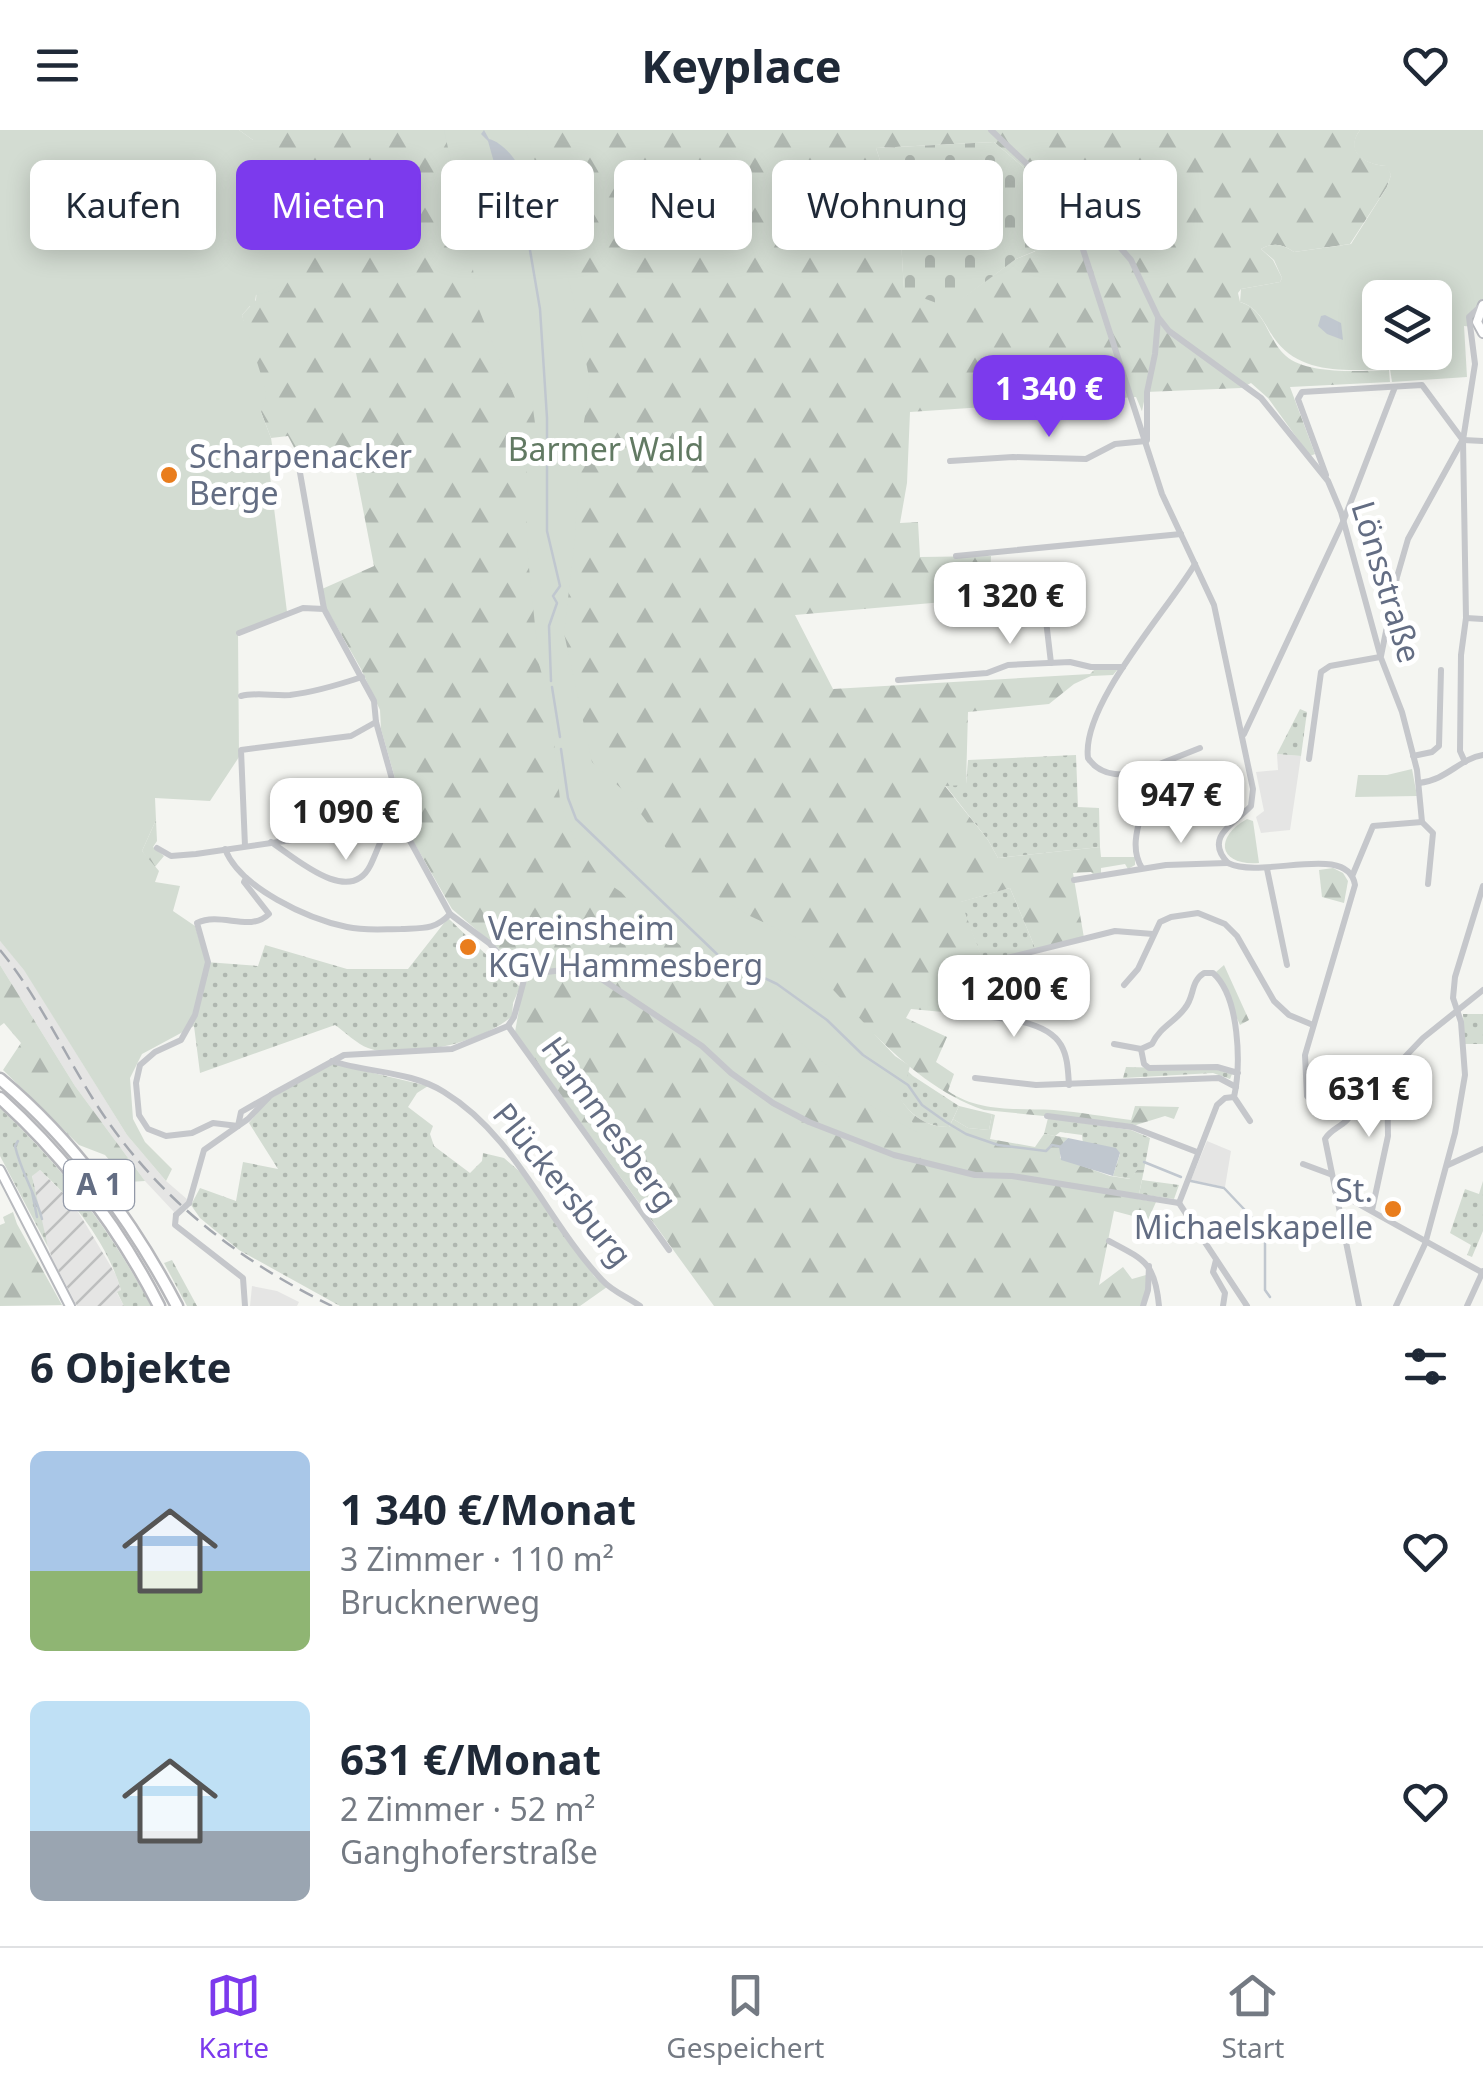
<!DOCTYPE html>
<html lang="de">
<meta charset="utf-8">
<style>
:root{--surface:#fff;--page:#f2f2f3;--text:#1f2937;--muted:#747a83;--line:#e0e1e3;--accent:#7c3aed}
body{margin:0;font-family:"Noto Sans",sans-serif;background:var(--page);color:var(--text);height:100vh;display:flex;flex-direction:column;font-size:38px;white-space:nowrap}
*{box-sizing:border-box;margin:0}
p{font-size:32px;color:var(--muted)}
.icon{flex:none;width:55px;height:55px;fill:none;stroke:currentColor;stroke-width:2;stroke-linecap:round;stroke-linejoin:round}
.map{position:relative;height:1176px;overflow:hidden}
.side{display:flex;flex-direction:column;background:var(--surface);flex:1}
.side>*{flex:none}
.top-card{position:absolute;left:30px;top:30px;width:1425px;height:90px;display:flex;gap:20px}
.controls{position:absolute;left:1362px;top:150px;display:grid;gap:20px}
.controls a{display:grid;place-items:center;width:90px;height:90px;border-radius:15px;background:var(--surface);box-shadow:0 5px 25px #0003;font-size:50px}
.price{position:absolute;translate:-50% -85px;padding:0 22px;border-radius:20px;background:#fff;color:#222;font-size:32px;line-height:65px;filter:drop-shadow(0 2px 5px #0008)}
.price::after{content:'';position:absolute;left:50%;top:60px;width:30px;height:22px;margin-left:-15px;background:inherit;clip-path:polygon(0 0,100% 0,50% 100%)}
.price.current{background:var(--accent);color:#fff}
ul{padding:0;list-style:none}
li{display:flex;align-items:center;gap:30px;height:250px;padding:0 30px}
li span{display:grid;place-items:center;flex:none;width:280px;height:200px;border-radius:15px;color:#555}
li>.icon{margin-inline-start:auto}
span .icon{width:120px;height:120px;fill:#fffc;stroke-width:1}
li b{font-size:42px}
h2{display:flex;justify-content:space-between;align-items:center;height:120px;padding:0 30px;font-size:42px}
.chip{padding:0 35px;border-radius:15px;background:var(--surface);box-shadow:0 5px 25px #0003;font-size:35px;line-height:90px}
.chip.current{background:var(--accent);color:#fff}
header{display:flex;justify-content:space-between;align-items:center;height:130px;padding:0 30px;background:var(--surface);font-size:45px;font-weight:700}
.tabs{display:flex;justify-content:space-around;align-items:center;height:140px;border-top:2px solid var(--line);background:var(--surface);font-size:28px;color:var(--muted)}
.tabs a{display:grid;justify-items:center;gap:5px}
.tabs .current{color:var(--accent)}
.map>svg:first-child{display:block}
.built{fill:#e5e5e4}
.industrial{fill:url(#industrial-furrows)}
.grass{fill:url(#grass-dots)}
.forest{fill:url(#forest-firs);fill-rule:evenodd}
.cemetery{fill:url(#cemetery-stones)}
.park{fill:#d3dcd2;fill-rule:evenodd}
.water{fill:#c0c7cf}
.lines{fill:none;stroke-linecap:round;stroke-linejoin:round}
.stream{stroke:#c0c7cf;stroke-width:2.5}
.major-casing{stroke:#b7b9be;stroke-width:12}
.highway-casing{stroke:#b7b8bc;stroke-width:15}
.minor{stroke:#c5c7cb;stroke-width:6}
.major{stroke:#fff;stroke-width:8}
.highway{stroke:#fff;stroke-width:10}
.rail{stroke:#a4a8af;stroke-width:2.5;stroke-dasharray:15 8;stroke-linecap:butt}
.minor-bridge{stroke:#c5c7cb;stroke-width:6}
.poi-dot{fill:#e97d1d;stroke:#fff;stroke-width:4}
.labels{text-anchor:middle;stroke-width:10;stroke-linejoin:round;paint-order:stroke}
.shield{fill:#fff;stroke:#9299a8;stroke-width:2.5}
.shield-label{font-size:30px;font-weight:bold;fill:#636d83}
.park-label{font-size:32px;fill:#627a63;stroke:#fff}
.poi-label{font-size:32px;fill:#636d83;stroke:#fff;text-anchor:start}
.street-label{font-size:32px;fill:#636d83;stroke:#fff}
</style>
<header><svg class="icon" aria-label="menu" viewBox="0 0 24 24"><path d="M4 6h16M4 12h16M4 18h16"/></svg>Keyplace<svg class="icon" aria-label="heart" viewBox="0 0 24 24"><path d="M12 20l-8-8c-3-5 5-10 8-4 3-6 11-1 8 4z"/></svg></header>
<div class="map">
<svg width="1483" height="1176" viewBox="0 0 1483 1176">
<defs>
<pattern id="industrial-furrows" width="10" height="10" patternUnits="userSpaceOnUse" patternTransform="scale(2.5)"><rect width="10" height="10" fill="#e5e5e4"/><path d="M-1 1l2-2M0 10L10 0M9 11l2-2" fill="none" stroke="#bdbebe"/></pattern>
<pattern id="grass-dots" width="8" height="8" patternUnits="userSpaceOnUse" patternTransform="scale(2.5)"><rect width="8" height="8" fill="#d3dcd2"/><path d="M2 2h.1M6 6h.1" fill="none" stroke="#afb7b0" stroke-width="1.8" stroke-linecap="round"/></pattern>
<pattern id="forest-firs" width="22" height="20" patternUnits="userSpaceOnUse" patternTransform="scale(2.5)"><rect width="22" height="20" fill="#d3dcd2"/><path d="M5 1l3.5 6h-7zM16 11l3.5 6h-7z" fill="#afb7b0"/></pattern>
<pattern id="cemetery-stones" width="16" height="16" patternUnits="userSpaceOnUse" patternTransform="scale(2.5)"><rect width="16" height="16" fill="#d3dcd2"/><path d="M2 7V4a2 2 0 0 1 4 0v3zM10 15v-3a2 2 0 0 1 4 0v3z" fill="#afb7b0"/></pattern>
</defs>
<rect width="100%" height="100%" fill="#f4f5f1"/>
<g class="built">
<polygon points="1277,624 1301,626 1290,700 1261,703 1256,687 1264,681 1256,642 1278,640"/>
<polygon points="0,811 24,839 127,1005 166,1051 188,1070 175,1083 145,1051 75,956 0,835"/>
<polygon points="1207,1011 1231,1021 1225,1057 1191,1050"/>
<polygon points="252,1156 277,1161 299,1172 297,1176 250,1176"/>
</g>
<polygon class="industrial" points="40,1040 71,1071 85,1093 116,1145 121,1160 117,1163 124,1176 77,1176 52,1128 41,1096 32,1045"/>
<g class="grass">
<polygon points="1300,579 1307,582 1301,626 1277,624"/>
<polygon points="1076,625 1078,677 1099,678 1100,717 998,728 988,710 945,655 966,654 968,630"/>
<polygon points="1010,758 1036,820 983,831 960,772"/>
<path d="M 448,788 L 520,857 L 513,873 L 512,886 C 485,912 404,931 368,918 C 357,914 345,902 335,895 L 200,943 L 194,896 L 206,832 L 258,836 L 265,815 L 347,839 L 408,839 Z"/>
<polygon points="1463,884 1483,884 1483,914 1464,914"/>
<path d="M 871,908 L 913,946 L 959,976 L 949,997 C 902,998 886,942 871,908 Z"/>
<polygon points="331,933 428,956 417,963 408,977 433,996 430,1004 434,1016 470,1043 482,1031 483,1023 504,1028 525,1046 594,1146 607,1157 580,1176 340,1176 239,1120 200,1088 191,1075 200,1058 236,1071 243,1032 278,1039 249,993 268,970"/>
<polygon points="1126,937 1214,939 1232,944 1230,949 1213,943 1123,948"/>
<polygon points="1310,950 1352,957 1359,964 1344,979 1327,979 1316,969"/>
<path d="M 0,978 C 61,1035 112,1102 151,1176 L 124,1176 L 117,1162 L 121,1160 C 108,1115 74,1071 40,1040 L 32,1046 L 48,1117 L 0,1026 Z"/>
<polygon points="1048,988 1131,1000 1150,1008 1144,1040 1137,1040 1131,1049 1113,1046 1120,1024 1116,1019 1083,1014 1082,1005 1060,1002 1055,1006 1044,1004"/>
<polygon points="1142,1050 1179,1055 1174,1069 1139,1064"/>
<polygon points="1483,1051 1483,1101 1472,1127 1467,1125 1471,1115 1450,1103 1465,1059 1479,1064"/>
<polygon points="172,1130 197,1176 187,1176 164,1133"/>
</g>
<g class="forest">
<path d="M 239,0 L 1360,0 C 1344,22 1366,35 1387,36 L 1391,45 L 1387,57 L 1350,114 L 1294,122 C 1283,114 1273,112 1261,119 L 1273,130 L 1282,148 L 1280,152 L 1241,159 L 1238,163 L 1240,172 C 1267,180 1267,210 1286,226 C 1307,245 1362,241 1389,240 L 1390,252 L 1290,257 L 1315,324 L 1310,326 L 1268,268 L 1251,253 L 1241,258 L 1146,262 L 1142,281 L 1136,267 L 910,282 L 907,353 L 900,393 L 918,392 L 920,427 L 991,426 L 989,468 L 795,485 L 833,559 L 1090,544 L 1095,539 L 1118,539 L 1113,545 L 1091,546 L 1074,554 L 1049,574 L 968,582 L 966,655 L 945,656 L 988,710 L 998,728 L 1100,717 L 1101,727 L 1135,727 L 1135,735 L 1128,739 L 1125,734 L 1101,738 L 1101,743 L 1094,745 L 1091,742 L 1073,743 L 1084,808 L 1036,820 L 1010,758 L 961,772 L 984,833 L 992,831 L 947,855 L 943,882 L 911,879 L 906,888 L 947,907 L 936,932 L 954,944 L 948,961 C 980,983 1017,978 1054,980 C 1080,982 1106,987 1131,990 L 1135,976 L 1179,977 L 1174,989 L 1165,986 L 1136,995 L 984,980 C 942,966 905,935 874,904 C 887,940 900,998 949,997 L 953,989 L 968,998 L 989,1000 L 992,984 L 995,985 L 990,1009 L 1035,1017 L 1044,1004 L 1068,1008 L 1060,1017 L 1060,1028 L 1110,1046 L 1130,1049 L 1137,1040 L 1144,1040 L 1138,1069 L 1156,1072 L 1148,1090 L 1114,1081 L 1099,1155 L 1123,1137 L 1132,1149 L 1146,1145 L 1146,1162 L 1140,1176 L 714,1176 L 515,902 L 523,857 L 535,840 L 527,829 L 512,823 L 507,826 L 452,779 L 412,709 L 400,685 L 400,666 L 381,599 L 380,580 L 361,539 L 325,476 L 322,459 L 374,436 L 351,317 L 298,325 L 288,306 L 271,308 L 261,282 L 262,273 L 242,185 L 256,170 L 267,10 L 253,10 ZM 994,12 L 1048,58 L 1052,68 L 1026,75 L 1039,130 L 1036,121 L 1016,129 L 950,177 L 904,160 L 900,92 L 876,18 Z"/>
<polygon points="156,690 157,711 153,717 164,726 154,738 142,721"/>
<polygon points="1333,738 1343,743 1348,751 1344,773 1322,767 1319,740"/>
<polygon points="0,835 75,956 145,1051 128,1052 105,1025 79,1015 3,940 21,913 4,893 0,896"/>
<polygon points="1224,835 1249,890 1240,895 1216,842"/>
<polygon points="13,1082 17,1094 62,1175 0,1176 0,1095 5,1093 3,1087"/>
</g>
<polygon class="cemetery" points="994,12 1048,58 1052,69 1049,71 1026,75 1044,129 1039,131 1035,121 1016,129 950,178 904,161 900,92 876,18"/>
<g class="park">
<polygon points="0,0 239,0 253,10 267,9 305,138 271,161 256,165 254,179 250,176 242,185 263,251 266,266 261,282 271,308 274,328 268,330 287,482 238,503 239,627 210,671 155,668 156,690 142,721 159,741 155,752 180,756 173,781 195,796 206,832 194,896 142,924 130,948 133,989 145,1012 172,1039 166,1051 127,1005 24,840 0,811"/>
<polygon points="444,0 526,0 573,166 590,252 579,325 575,409 564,503 592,632 625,662 674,729 717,766 750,786 804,811 819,834 822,848 895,926 910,936 901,970 918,1003 873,977 765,880 647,790 621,762 599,747 581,719 569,698 560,670 550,572 539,534 527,418 527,327 535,321 537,307 532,272 519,272 515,268 478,177 470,117"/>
<path d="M 1360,0 L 1483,0 L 1483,198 L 1464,196 L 1467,247 L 1392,252 L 1390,239 C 1352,240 1304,246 1277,212 C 1265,197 1261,178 1240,172 L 1241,159 L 1280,152 L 1282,148 L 1274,130 L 1261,119 C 1273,112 1283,114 1294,122 L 1351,114 L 1387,57 L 1391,45 L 1386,36 C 1366,35 1343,22 1360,0 ZM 1380,168 L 1435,168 L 1435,222 L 1380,222 Z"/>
<polygon points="1412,639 1417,666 1355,667 1358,645 1387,645"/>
<path d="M 1247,689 L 1253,691 L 1259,733 C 1219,736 1213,708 1247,689 Z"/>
<polygon points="959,976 992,984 989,1000 968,998 953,989"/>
</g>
<g class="water">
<path d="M 484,0 L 489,9 C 507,13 531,47 526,65 L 508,65 L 502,61 L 488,11 L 481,4 Z"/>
<polygon points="1325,185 1341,193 1343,210 1327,204 1318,196 1321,186"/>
<polygon points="1068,1008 1116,1018 1120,1023 1113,1046 1061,1030 1059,1017"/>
</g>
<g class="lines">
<g class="stream">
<polyline points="524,85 540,179 547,288 547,401 560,456 553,466 557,473 549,496 551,551"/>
<polyline points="552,557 560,607"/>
<polyline points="561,619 568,668 576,689 720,827 777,854 827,890 863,925 908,955 922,975 946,992 966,1004 998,1015 1046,1021 1052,1015 1062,1017"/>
<path d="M 18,1011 L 15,1016 C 21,1042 35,1063 42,1089"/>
<polyline points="1144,1032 1181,1047"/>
<polyline points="1191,1051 1224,1058 1260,1096 1265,1106 1265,1160 1270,1167"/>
<polyline points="32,1062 37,1087"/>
</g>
<g class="major-casing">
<g id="major">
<polyline points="1483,175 1477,192 1483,203"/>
<polyline points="0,1040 70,1176"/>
</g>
</g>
<g class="highway-casing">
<g id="highway">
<path d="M 0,949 C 73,1010 133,1092 177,1176"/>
<path d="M 0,968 C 65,1027 119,1097 159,1176"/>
</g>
</g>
<g class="minor">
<polyline points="991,0 1068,73 1086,84 1110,106 1131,130 1158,187 1169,201 1261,268 1328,351 1341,382 1381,528 1402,582 1417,640 1422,692 1433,703 1428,754"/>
<path d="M 1068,73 L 1162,364 L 1214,475 L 1253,659 L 1251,676 C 1235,693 1203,707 1228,733"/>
<polyline points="1147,310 1147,262 1155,224 1158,189"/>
<polyline points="1463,310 1483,311"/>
<polyline points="950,331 1013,327 1086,329 1115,314 1146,311"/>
<polyline points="299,337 324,479 374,571 376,592 399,674 397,687"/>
<polyline points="1326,345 1298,269 1302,262 1422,255 1462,309"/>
<polyline points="956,426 1181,404"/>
<polyline points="1007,468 1043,465 1051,533"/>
<polyline points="1466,488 1483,489"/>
<polyline points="239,503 303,478 324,479"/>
<polyline points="1381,526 1397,447 1408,409 1462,311"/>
<polyline points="898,550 987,543 1008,535 1070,532 1091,537 1123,537"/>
<path d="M 241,566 C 256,562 273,566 290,565 C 315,562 338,555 362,547"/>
<polyline points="1244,604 1343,392 1395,257"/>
<polyline points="1413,626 1432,622 1439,616 1441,540"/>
<polyline points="1309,629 1321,542 1330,536 1380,527"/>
<polyline points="1465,632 1460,621 1461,525 1466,488 1463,310 1475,234 1469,187 1482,175"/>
<polyline points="1147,639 1200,618"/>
<path d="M 1419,653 C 1447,650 1459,629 1483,625"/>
<polyline points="397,687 450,784 489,813 521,848 524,850 530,844 563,840 600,848 702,916 731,943 773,973 809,992 894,1025 975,1045 1012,1046 1179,1073"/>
<path d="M 271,712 C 294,727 349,777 370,736 C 378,720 383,700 396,688"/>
<polyline points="245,716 241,620 351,606 376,592"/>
<polyline points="157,718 171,726 196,724 306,708 397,687"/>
<path d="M 225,719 C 240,758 308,789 347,797 C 365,801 383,799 401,799 C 423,798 435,800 450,784"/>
<path d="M 1228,733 C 1263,750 1348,712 1355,755 L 1305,925 L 1307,966 L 1321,984 L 1338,987 L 1354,980 L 1423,908 L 1483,860"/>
<path d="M 1142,738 C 1123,708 1153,672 1147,639 C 1127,647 1101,648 1088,628 C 1081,575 1167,481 1195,434"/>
<polyline points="1267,739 1287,835"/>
<polyline points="1353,744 1373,696 1422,692"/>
<path d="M 246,748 L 244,752 L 269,784 C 250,803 221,781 197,793 L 208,832 L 195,885 L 181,910 L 155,922 L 140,935 L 136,953 L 139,985 L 148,999 L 166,1006 L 192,1003 L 213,993 L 238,996 L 241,982 L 271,965"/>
<polyline points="1074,750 1166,735 1227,733"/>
<polyline points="1007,828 1115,801 1153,804"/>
<polyline points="1124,855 1138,839 1160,792 1171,787 1198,783 1225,794 1237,806 1274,871 1289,885 1313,895"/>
<path d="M 948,883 C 979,887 1044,885 1061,915 C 1068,927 1068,942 1069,955"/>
<polyline points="508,896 669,1120"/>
<polyline points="1114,914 1141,919"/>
<path d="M 332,931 C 368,943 411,941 444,962 C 516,1006 546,1090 602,1150 C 613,1162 628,1167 640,1176"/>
<path d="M 1238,943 L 1217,937 L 1149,938 L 1144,934 L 1141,919 L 1152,914 C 1160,897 1175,892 1185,878 C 1195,866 1190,852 1204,843 L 1213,843 C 1240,867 1241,935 1234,967 L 1250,991"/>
<polyline points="975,948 1036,955 1219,948 1236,957"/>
<path d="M 1354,980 C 1346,997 1332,997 1325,1009 L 1359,1176"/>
<polyline points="1047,986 1132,997 1197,1022"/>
<polyline points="1303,1034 1330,1044"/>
<polyline points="1448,1035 1483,1019"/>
<polyline points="1335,1061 1483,1143"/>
<polyline points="189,1073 204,1020 248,989 271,965 344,925 452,919 508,896 514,887 524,850"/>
<polyline points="1179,1073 1217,975 1225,968 1234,967"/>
<polyline points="1179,1073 1247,1176"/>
<polyline points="1372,1080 1388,1006 1387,945"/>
<polyline points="176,1085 175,1095 243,1148 245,1176"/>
<path d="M 1109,1111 C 1145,1130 1155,1133 1159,1176"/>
<polyline points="1216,1130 1213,1142 1225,1163 1223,1176"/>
<polyline points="1143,1176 1148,1160 1149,1136"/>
<polyline points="1396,1176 1425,1114 1455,1003 1465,945 1461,892 1453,868 1455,847 1483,756"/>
<polyline points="1467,1176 1483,1141"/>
</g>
<use href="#major" class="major"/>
<use href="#highway" class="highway"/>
<path class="rail" d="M 0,820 C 37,865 62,919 93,969 C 152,1063 233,1128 332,1176"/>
<polyline class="minor-bridge" points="176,1085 189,1073"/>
</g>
<g class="poi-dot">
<circle cx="169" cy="345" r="10"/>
<circle cx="468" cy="817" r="10"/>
<circle cx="1393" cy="1079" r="10"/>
</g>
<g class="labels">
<rect class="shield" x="64" y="1030" width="70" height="50" rx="8"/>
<g class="shield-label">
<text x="99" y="1065">A 1</text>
</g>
<g class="park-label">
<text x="606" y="331">Barmer Wald</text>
</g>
<g class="poi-label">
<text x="189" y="338">Scharpenacker<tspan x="189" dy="37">Berge</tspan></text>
<text x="488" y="810">Vereinsheim<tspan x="488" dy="37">KGV Hammesberg</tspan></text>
<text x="1373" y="1072" text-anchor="end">St.<tspan x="1373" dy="37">Michaelskapelle</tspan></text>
</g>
<g class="street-label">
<text transform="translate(1386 452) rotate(73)" y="11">Lönsstraße</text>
<text transform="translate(609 994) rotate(54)" y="11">Hammesberg</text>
<text transform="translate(562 1055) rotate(51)" y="11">Plückersburg</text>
</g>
</g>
</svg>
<div class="controls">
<a><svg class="icon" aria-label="layers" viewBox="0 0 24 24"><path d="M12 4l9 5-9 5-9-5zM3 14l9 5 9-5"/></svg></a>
</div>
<b class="price current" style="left:1049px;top:310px">1 340 €</b>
<b class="price" style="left:1010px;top:517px">1 320 €</b>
<b class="price" style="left:1181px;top:716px">947 €</b>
<b class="price" style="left:346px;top:733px">1 090 €</b>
<b class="price" style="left:1014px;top:910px">1 200 €</b>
<b class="price" style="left:1369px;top:1010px">631 €</b>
<div class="top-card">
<a class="chip">Kaufen</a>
<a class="chip current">Mieten</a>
<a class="chip">Filter</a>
<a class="chip">Neu</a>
<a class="chip">Wohnung</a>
<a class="chip">Haus</a>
</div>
</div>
<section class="side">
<h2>6 Objekte<svg class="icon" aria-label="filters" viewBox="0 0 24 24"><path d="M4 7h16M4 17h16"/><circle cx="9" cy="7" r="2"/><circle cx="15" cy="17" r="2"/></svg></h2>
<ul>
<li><span style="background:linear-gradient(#a9c7e8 60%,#8fb573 0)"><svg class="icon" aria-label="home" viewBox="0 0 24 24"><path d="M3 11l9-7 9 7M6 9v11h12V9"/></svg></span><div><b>1 340 €/Monat</b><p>3 Zimmer · 110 m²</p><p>Brucknerweg</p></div><svg class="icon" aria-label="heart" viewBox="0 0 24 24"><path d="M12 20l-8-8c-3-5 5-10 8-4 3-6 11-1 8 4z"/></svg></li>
<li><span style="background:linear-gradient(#bfe0f5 65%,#9aa5b1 0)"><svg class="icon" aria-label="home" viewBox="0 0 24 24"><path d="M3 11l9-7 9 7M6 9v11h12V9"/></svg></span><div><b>631 €/Monat</b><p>2 Zimmer · 52 m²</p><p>Ganghoferstraße</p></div><svg class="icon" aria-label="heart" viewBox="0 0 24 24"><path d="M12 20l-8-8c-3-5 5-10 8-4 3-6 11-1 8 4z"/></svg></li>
</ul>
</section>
<nav class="tabs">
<a class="current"><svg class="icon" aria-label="map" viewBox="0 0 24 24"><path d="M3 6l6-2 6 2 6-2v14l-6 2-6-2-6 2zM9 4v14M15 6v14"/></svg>Karte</a>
<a><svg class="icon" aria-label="saved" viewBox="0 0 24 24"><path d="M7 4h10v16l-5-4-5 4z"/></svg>Gespeichert</a>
<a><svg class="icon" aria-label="home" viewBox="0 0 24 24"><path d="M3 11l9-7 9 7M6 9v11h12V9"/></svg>Start</a>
</nav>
